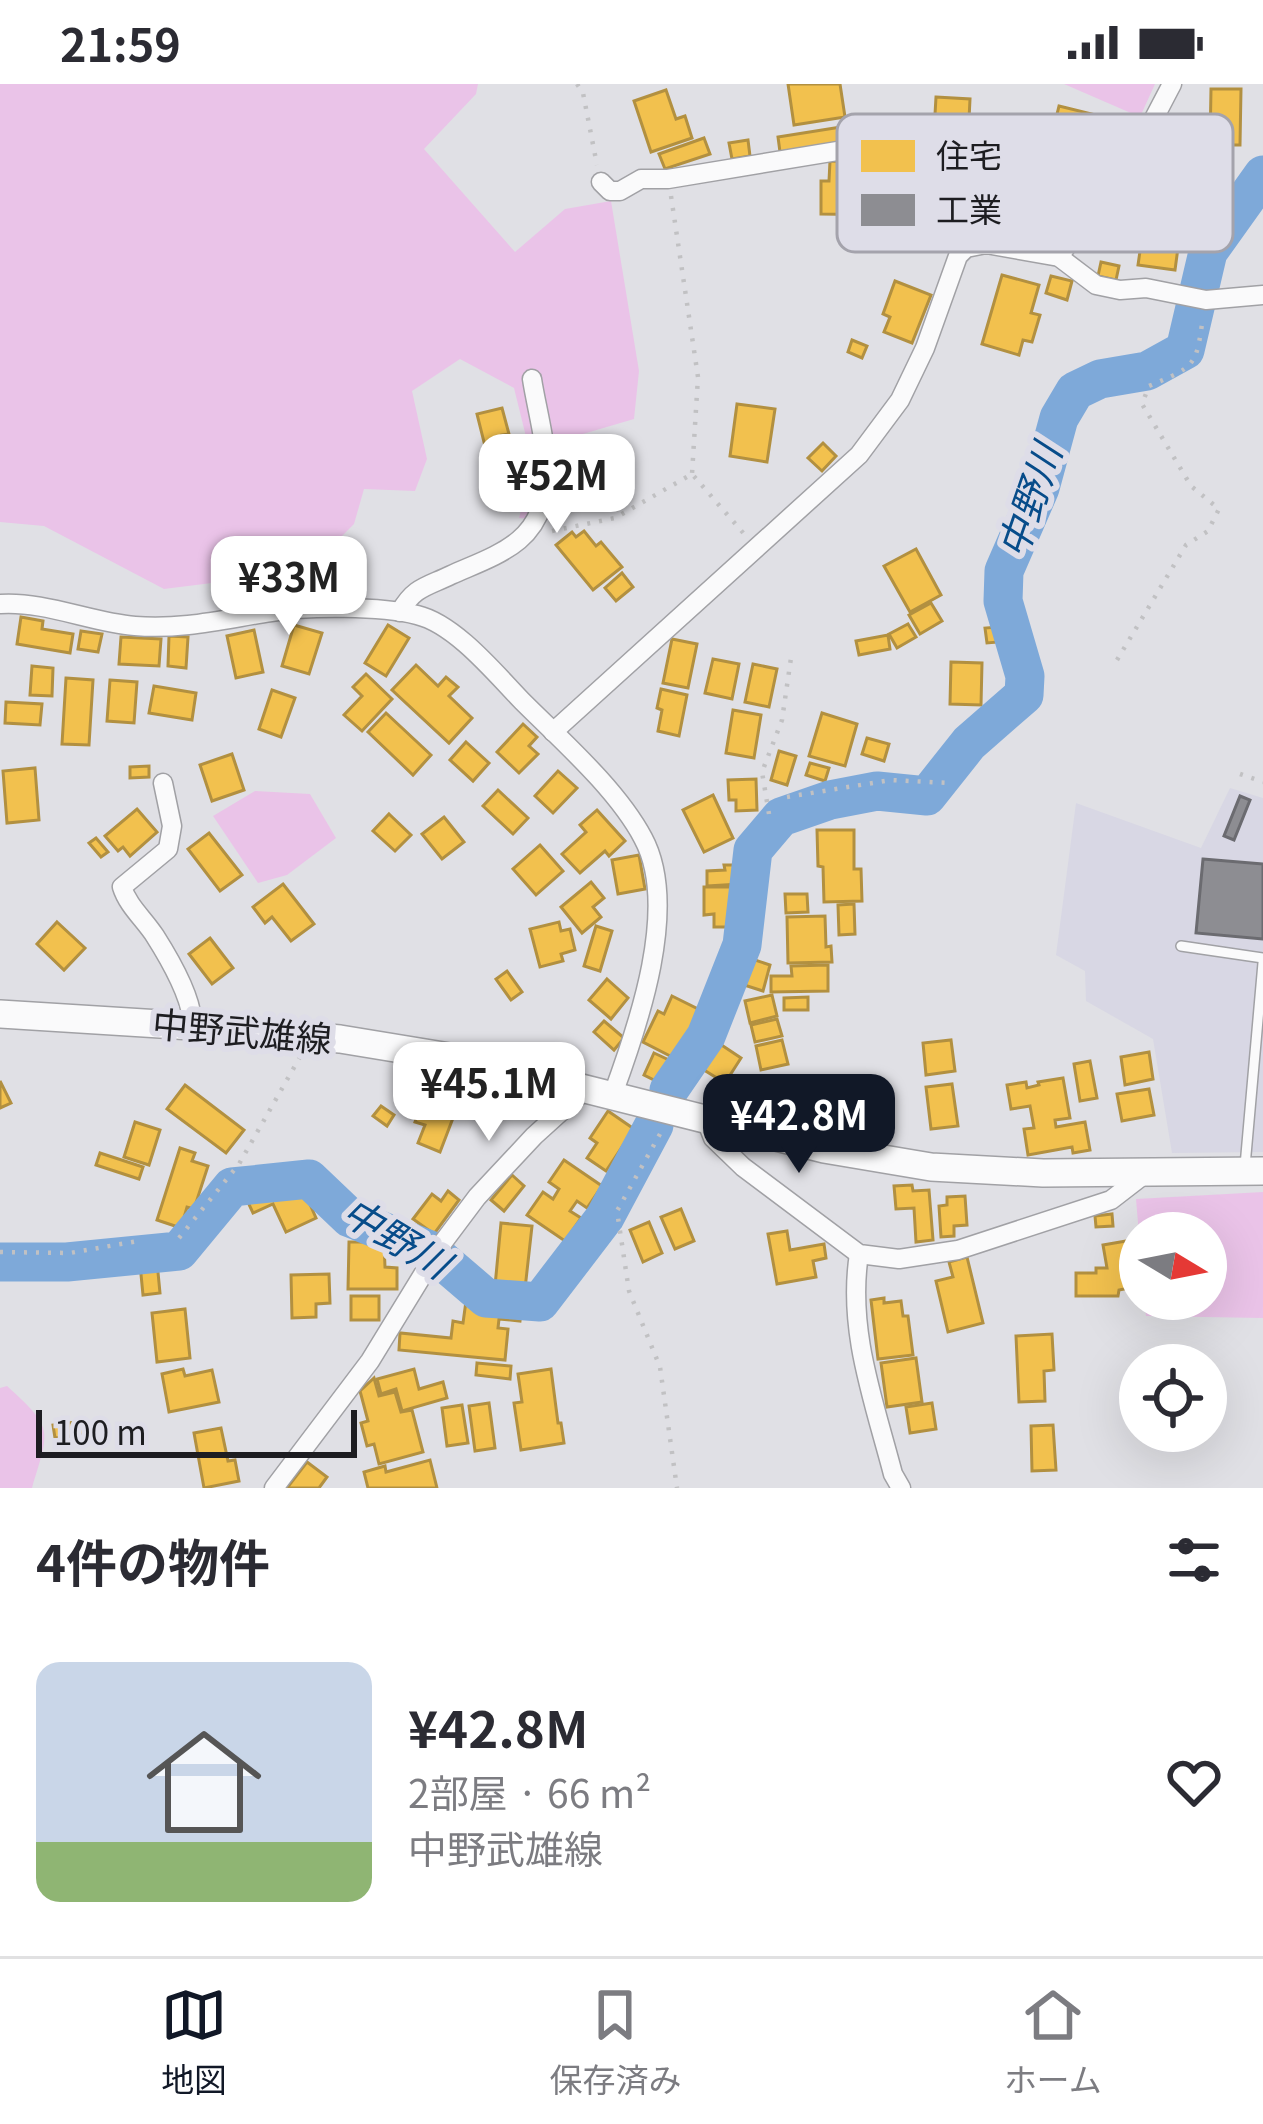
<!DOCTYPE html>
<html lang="ja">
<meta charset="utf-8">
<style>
:root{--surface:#fff;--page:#f2f2f3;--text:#2b2b33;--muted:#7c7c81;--line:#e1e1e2;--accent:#111827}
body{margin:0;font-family:Georgia,"Noto Sans JP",serif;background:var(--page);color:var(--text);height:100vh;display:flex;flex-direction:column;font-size:45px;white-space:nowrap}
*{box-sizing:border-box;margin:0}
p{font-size:39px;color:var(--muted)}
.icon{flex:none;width:66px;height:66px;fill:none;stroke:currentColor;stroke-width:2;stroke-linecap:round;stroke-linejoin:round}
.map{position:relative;height:1404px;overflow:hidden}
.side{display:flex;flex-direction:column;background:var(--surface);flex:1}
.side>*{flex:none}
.needle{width:78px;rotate:100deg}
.tools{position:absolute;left:1119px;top:1128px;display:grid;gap:24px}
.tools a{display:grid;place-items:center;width:108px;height:108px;border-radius:50%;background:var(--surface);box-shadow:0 12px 48px #0002;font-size:60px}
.scale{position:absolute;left:36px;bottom:30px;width:321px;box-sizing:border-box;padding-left:12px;border:6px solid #1d1d21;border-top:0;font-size:33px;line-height:42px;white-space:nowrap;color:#1d1d21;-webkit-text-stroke:9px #dedde8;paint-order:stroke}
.price{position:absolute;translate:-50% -102px;padding:0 27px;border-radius:24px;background:#fff;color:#222;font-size:39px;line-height:78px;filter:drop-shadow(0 3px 6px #0008)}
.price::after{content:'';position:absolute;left:50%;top:72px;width:36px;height:27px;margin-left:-18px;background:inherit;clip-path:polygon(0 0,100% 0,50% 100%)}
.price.current{background:var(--accent);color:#fff}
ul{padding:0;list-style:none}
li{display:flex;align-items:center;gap:36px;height:300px;padding:0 36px}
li+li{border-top:3px solid var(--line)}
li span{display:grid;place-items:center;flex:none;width:336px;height:240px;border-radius:24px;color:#555}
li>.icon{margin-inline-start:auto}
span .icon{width:144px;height:144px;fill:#fffc;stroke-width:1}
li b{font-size:51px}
h2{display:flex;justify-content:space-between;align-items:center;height:144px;padding:0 36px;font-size:51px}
.status{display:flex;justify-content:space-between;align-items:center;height:84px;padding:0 60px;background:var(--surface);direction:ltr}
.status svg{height:33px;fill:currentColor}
.tab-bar{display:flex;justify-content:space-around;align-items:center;height:168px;border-top:3px solid var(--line);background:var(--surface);font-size:33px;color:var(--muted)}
.tab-bar a{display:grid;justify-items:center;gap:6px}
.tab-bar .current{color:var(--accent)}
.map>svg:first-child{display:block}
.built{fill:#d8d7e4}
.green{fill:#eac3e8}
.homes{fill:#f2c14e;stroke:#b29040;stroke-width:3}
.industry{fill:#8d8d92;stroke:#6b6b70;stroke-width:3}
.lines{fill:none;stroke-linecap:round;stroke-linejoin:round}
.river{stroke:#7ea9d9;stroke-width:39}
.lane-casing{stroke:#a1a1a5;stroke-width:12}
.street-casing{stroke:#a1a1a5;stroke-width:21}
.secondary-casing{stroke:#a1a1a5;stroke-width:30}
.path{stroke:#c1c1c3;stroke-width:4.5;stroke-dasharray:3 9;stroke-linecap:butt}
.lane{stroke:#fafafb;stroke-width:9}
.street{stroke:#fafafb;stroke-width:18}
.secondary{stroke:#fafafb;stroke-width:27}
.labels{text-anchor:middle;stroke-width:12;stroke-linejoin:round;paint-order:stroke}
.street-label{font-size:36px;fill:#1d1d21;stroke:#dedde8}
.water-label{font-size:39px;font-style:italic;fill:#074c8a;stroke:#dedde8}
.key{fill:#dedde8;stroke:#a4a3ac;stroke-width:3}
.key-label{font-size:33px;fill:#1d1d21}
</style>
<div class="status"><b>21:59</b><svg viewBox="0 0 49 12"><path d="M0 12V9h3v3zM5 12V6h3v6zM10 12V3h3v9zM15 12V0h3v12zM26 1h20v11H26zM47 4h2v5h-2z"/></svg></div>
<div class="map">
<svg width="1263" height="1404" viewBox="0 0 1263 1404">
<rect width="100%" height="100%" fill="#e0e0e5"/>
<polygon class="built" points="1230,704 1263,714 1263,1068 1172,1069 1153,955 1086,917 1085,887 1056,871 1076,719 1201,764"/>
<g class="green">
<polygon points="0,0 478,0 476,10 424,65 515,168 565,125 611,117 639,287 634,335 559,357 565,385 549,436 519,434 533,381 514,304 460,275 412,307 427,375 415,407 364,405 354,440 291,503 212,499 164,505 44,442 0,438"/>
<polygon points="1064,0 1155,0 1140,33"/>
<polygon points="255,707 310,710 336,754 287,791 258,799 213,732"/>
<polygon points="1263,1108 1263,1234 1146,1232 1144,1215 1206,1215 1206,1149 1140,1149 1140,1163 1136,1115"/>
<path d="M 7,1302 C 54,1345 50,1344 32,1404 L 0,1404 L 0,1304 Z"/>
</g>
<g class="homes">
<polygon points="788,0 840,0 845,33 794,41"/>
<polygon points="1211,5 1241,5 1240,61 1210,61"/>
<polygon points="666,6 676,35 685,32 692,54 651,68 634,17"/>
<polygon points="936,13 970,15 967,76 946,75 947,65 933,65"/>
<polygon points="1059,22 1096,31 1085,77 1048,67"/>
<polygon points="841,43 843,58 780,68 778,53"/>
<polygon points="704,54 710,70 665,85 659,70"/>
<polygon points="748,56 750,72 732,75 729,59"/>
<polygon points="830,77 870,78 869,100 891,100 890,131 821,130 821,97 829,97"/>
<polygon points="1147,119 1168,122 1166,132 1182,134 1175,186 1138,181"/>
<polygon points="1101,178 1119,182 1116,196 1098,192"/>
<polygon points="1002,191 1039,201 1031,229 1040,231 1032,258 1023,256 1019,271 982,260"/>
<polygon points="1051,192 1072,197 1067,216 1046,209"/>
<polygon points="895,197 931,211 912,259 884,248 890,233 883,230"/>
<polygon points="852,256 867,262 862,274 848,268"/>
<polygon points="737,320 775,325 767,378 730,372"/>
<polygon points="502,324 509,350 502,351 510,382 491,386 477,330"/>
<polygon points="823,359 836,372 822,387 808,374"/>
<polygon points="584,447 596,462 601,458 622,483 593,506 556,461 572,448 576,453"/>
<polygon points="916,465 941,511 910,528 884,482"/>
<polygon points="622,489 633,503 616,517 605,504"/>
<polygon points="931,519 942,537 920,550 909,531"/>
<polygon points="21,533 43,537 42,545 73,550 70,569 17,560"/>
<polygon points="908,540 916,553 897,564 889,550"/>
<polygon points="294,541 322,549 309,590 282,582"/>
<polygon points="388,541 409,554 386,592 365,579"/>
<polygon points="998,543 999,558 987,559 985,544"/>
<polygon points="254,546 263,588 236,594 227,552"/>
<polygon points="81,547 102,550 98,568 78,565"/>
<polygon points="888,551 890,565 859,571 856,557"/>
<polygon points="169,552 188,553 186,584 168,582"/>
<polygon points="121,553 161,555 159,582 119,580"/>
<polygon points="672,555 697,560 688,604 663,599"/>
<polygon points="713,575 739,580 732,615 705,609"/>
<polygon points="951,578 982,579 981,621 950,620"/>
<polygon points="753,580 777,585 769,623 745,618"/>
<polygon points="416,581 438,602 446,593 458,603 449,612 472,634 449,659 392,606"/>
<polygon points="32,582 53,584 52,612 30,611"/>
<polygon points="366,590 392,615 362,647 344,631 362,612 353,603"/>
<polygon points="66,594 93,596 89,661 62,660"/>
<polygon points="110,596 137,598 134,639 107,637"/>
<polygon points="154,602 196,609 192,636 149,629"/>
<polygon points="661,605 687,611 679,652 658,647 662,626 657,624"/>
<polygon points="272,606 295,614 281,653 259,645"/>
<polygon points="6,618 42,620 40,641 5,639"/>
<polygon points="733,626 761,631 754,674 726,669"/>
<polygon points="386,629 431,671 413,691 368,648"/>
<polygon points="822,629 857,640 845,682 809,672"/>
<polygon points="523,640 537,653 529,662 538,670 519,689 497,668"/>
<polygon points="867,654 889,660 884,677 862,670"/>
<polygon points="466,658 489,679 473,697 450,676"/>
<polygon points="779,667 796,672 787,701 771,696"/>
<polygon points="232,670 244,706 212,717 200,681"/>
<polygon points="810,679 829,684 825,697 806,691"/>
<polygon points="149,682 149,693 130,694 130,683"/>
<polygon points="35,684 39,736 7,739 3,687"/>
<polygon points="558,687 577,704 553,729 535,712"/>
<polygon points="756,695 757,726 736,727 736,716 729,716 728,696"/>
<polygon points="498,706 528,734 513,750 483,722"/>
<polygon points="713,711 733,754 704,768 683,726"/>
<polygon points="137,725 157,748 130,772 123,763 118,767 105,752"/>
<polygon points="597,726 625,757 609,772 605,767 580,789 562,770 586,748 580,741"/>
<polygon points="389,730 411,751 395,767 373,747"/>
<polygon points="444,733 464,758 442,775 422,750"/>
<polygon points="817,746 854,746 854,785 861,785 862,817 824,818 823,783 818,782"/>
<polygon points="209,749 242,791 220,807 188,765"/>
<polygon points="96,754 108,768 101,773 89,759"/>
<polygon points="540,761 563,787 536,811 513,785"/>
<polygon points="639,771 645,805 618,810 612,776"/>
<polygon points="724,781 739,781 740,800 707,802 707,787 725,786"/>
<polygon points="591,798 604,814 593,823 601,833 582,849 561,823"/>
<polygon points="283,800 314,840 291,857 272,833 265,839 253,823"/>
<polygon points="704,803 733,803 732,843 714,843 714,830 704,831"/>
<polygon points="785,810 807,810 808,828 786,829"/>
<polygon points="854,820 855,850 839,851 838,821"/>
<polygon points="825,832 826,863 831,862 832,878 788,879 787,833"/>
<polygon points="57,838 85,864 64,886 37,860"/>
<polygon points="559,838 561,847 570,845 575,866 561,870 563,877 540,883 530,845"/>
<polygon points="596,842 612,847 600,887 584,882"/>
<polygon points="210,854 233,884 212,900 189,870"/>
<polygon points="749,874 770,881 763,907 741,900"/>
<polygon points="828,881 828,907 771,908 771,892 792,892 791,882"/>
<polygon points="507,887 522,908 511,916 496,895"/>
<polygon points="607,895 628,914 611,935 589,916"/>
<polygon points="772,911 777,932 750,939 745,917"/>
<polygon points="672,912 700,926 676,975 643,958 658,927 664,930"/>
<polygon points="808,913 808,926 784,926 784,914"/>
<polygon points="777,935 782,952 755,958 751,941"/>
<polygon points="604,937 624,954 614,966 594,948"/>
<polygon points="782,956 788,980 761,986 756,962"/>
<polygon points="951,956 955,987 926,991 923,959"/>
<polygon points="720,960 741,974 725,999 704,986"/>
<polygon points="1149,968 1153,995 1125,1001 1121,973"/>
<polygon points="654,969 671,977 660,999 644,991"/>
<polygon points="1090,977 1097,1014 1080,1017 1074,980"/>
<polygon points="1063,994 1070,1034 1055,1036 1056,1043 1085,1038 1090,1066 1073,1069 1072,1063 1028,1071 1024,1045 1034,1044 1030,1022 1011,1025 1007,1001 1026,998 1027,1004 1039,1001 1038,998"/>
<polygon points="0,997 11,1019 0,1024"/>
<polygon points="952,1000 958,1042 931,1045 926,1003"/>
<polygon points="185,1001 244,1046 226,1069 167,1025"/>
<polygon points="429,1001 461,1013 440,1068 418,1059 425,1041 415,1038"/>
<polygon points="1149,1005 1154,1031 1122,1037 1117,1010"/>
<polygon points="381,1022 394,1031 387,1042 373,1032"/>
<polygon points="608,1027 634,1045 606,1087 587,1074 597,1059 590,1054"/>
<polygon points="135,1038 160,1046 149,1081 124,1073"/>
<polygon points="180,1064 195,1069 192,1077 208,1082 194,1125 187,1123 181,1144 157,1136"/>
<polygon points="100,1069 143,1083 139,1095 96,1081"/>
<polygon points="564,1076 602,1102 587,1124 577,1117 570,1127 581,1134 565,1157 527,1131 543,1108 553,1115 559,1105 549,1098"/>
<polygon points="512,1091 524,1102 504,1127 491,1116"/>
<polygon points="288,1100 291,1107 302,1102 316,1134 286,1148 273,1120 253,1129 246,1114 268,1104 270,1108"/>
<polygon points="912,1101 913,1107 929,1106 933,1156 916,1158 914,1124 896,1125 894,1102"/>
<polygon points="448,1107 459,1116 434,1150 413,1135 432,1110 441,1117"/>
<polygon points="965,1112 967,1141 954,1142 954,1152 941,1153 939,1122 947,1121 947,1113"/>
<polygon points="681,1125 694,1157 675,1165 661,1133"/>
<polygon points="1112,1130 1113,1142 1096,1143 1095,1132"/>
<polygon points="649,1138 662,1169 643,1178 630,1146"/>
<polygon points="501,1139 532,1142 525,1205 495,1202"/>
<polygon points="787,1147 790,1166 824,1160 826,1174 813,1177 816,1193 777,1200 768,1150"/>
<polygon points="1126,1157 1134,1203 1119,1206 1118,1212 1076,1212 1076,1189 1096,1189 1096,1184 1107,1184 1103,1161"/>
<polygon points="349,1158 384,1158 385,1183 397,1184 397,1205 348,1205"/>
<polygon points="967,1173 983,1239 948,1248 936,1197 953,1193 949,1178"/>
<polygon points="157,1178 160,1209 143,1211 140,1180"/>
<polygon points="329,1190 330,1219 316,1220 316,1233 292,1234 291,1191"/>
<rect x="351" y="1212" width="28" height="24"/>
<polygon points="884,1214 884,1219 901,1217 903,1232 908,1232 913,1271 878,1275 871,1216"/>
<polygon points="466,1217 522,1222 520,1237 499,1235 498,1244 508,1245 505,1276 399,1266 400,1249 451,1254 453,1237 463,1239"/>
<polygon points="185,1225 190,1274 157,1278 152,1229"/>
<polygon points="1052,1250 1054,1286 1044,1287 1045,1317 1019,1318 1016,1252"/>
<polygon points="916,1274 922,1318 887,1323 881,1279"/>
<polygon points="477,1279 511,1282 510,1295 476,1291"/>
<polygon points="183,1285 185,1292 212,1286 219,1318 169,1328 162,1290"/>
<polygon points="414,1285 419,1305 443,1298 447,1314 402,1327 396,1305 381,1310 377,1295"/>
<polygon points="551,1285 558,1339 561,1339 564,1359 521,1366 514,1319 522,1318 518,1290"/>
<polygon points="374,1294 379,1312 395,1308 401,1328 412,1326 423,1368 379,1380 374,1360 367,1362 361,1339 368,1337 360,1307"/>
<polygon points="489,1319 495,1364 475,1367 469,1322"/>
<polygon points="932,1319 936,1345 910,1349 906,1323"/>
<polygon points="462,1321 468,1359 447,1362 442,1324"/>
<polygon points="84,1337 86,1350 55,1354 53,1341"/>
<polygon points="1053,1341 1056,1386 1032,1387 1031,1342"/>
<polygon points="221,1344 228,1377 235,1376 239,1397 204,1404 194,1349"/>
<polygon points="430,1376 437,1404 368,1404 364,1388 385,1382 386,1388"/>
<polygon points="307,1378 327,1393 319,1404 287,1404"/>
</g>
<g class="industry">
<polygon points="1240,712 1250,716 1234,756 1224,752"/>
<polygon points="1203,775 1263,780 1263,855 1196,849"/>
</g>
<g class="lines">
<g class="river">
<polyline points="669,1006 706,952 742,861 753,766 781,733 830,716 877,707 927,712 969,659 1024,611 1025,592 1003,517 1004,487 1040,404 1059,334 1075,307 1100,295 1147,287 1185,266 1208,168 1263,91"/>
<polyline points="0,1178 67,1178 179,1167 232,1103 309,1095 350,1134 430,1166 486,1214 540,1218 605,1133 654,1041"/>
</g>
<g class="lane-casing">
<g id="lane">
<polyline points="1181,862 1263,874"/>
<polyline points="1245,1082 1263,879"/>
</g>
</g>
<g class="street-casing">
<g id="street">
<polyline points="601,98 610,107 620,107 641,95 668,95 886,59 904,62 973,103 963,148 966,164"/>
<polyline points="1059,173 1149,44 1172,0"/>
<path d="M 0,520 C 45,517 90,538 135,542 C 182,546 225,535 271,528 C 308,522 381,522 417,531 C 455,540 495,589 522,617 C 561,656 617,705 643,754 C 680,822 638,942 613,1010"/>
<path d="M 400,528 C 414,503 426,503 451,491 C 473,481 500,472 519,456 C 566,416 540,347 532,295"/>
<polyline points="553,648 859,371 900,316 925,264 958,172 966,164 986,160 1059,173 1096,201 1120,206 1146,204 1206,216 1263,211"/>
<path d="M 163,699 L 172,742 L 168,765 L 122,803 C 128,822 144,835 155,852 C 169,874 194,917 192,942"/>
<polyline points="706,1036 713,1054 743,1083 859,1170 899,1175 958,1166 1111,1116 1146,1089"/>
<path d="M 859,1170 C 847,1246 874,1317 893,1390 L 901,1404"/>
<polyline points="274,1404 370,1277 441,1161 477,1113 534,1052 587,1004"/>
</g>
</g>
<g class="secondary-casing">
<polyline id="secondary" points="0,930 192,942 340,955 474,977 824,1065 931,1083 1043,1089 1263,1087"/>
</g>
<g class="path">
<polyline points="577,0 583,9 597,81"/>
<polyline points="671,112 698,293 692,390"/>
<polyline points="552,447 615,434 692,390 745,451"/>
<path d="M 1117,576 L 1186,461 L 1208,447 L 1219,425 L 1191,402 L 1142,320 L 1149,302 C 1196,282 1196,283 1203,233"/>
<polyline points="1240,690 1263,698"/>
<polyline points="787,713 891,696 949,699"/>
<polyline points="769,730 762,688 782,636 791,574"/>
<polyline points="660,1050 617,1127 629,1207 660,1283 677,1404"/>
<polyline points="179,1154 239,1080 300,973"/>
<polyline points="0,1168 70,1169 138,1157"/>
</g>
<use href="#lane" class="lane"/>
<use href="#street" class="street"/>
<use href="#secondary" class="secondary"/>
</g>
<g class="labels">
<g class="street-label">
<text transform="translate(242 948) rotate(5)" y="13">中野武雄線</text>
</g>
<g class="water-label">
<text transform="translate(1030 417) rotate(-71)" y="14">中野川</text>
<text transform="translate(396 1154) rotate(31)" y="14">中野川</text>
</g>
</g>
<rect x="837" y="30" width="396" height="138" rx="18" class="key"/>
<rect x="861" y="56" width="54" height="32" fill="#f2c14e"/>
<rect x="861" y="110" width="54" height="32" fill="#8d8d92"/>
<g class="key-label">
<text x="936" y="84">住宅</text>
<text x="936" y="138">工業</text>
</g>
</svg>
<div class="tools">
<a><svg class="needle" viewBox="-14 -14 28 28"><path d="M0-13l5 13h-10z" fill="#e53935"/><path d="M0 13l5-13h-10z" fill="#7c7c81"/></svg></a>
<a><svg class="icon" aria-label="locate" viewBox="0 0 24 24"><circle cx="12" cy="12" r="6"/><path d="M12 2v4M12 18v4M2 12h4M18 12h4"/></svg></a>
</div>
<div class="scale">100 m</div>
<b class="price" style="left:557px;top:452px">¥52M</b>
<b class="price" style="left:289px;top:554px">¥33M</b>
<b class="price" style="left:489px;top:1060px">¥45.1M</b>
<b class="price current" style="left:799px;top:1092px">¥42.8M</b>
</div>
<section class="side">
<h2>4件の物件<svg class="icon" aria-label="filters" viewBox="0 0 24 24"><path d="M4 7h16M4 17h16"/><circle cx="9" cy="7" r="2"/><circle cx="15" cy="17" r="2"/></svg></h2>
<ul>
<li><span style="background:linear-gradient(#c9d6e8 75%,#8fb573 0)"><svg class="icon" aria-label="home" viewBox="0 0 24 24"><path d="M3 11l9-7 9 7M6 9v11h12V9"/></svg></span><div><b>¥42.8M</b><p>2部屋 · 66 m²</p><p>中野武雄線</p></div><svg class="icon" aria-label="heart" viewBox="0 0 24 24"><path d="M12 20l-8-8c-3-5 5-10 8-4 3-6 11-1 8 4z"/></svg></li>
</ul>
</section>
<nav class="tab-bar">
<a class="current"><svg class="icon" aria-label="map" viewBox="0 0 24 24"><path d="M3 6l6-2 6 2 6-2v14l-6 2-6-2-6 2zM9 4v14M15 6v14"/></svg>地図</a>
<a><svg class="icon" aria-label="saved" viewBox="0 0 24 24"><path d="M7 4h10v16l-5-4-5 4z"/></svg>保存済み</a>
<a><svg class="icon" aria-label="home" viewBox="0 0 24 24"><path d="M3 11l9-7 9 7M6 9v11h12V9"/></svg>ホーム</a>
</nav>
